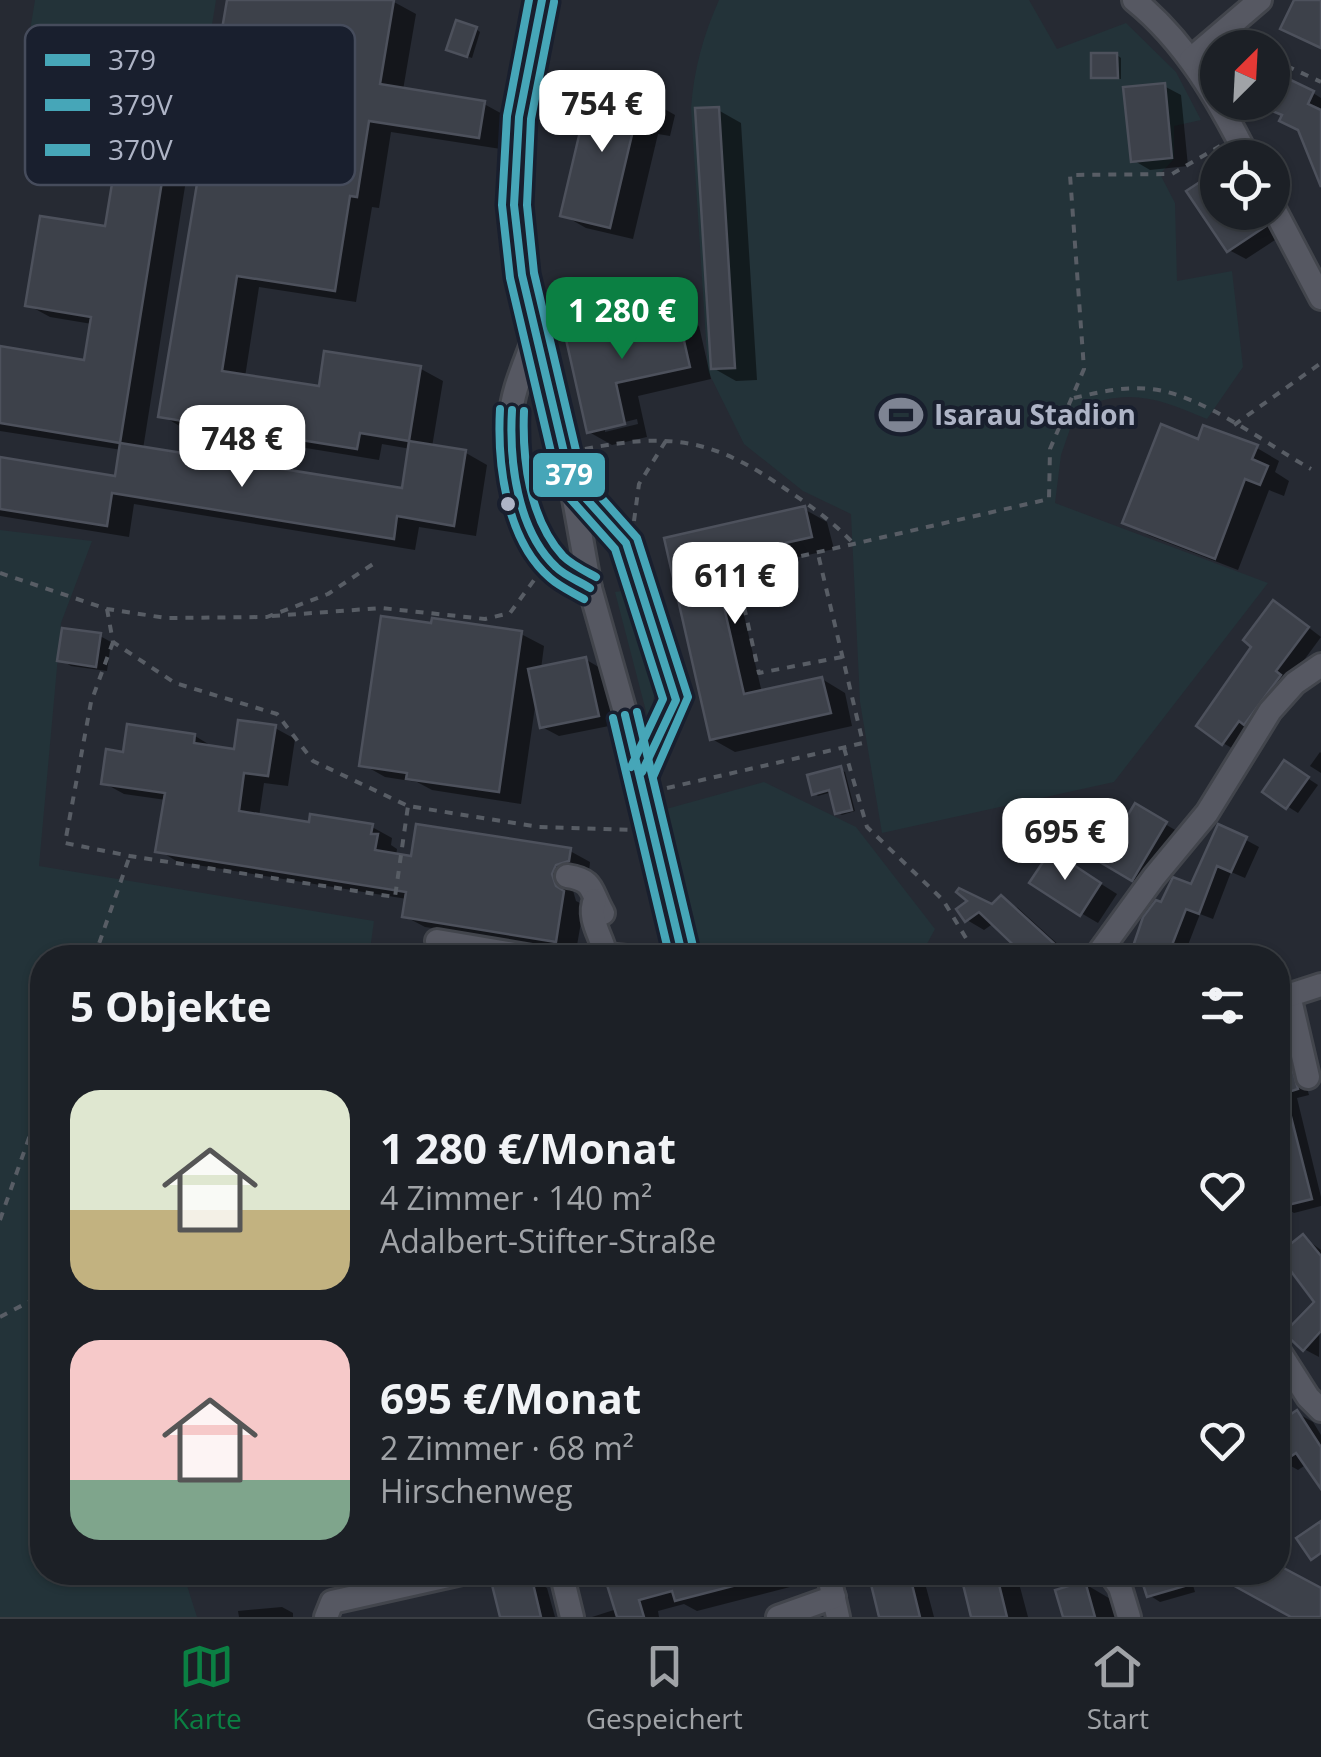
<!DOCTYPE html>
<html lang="de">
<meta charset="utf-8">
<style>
:root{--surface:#1c2026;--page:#292d32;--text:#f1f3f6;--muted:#a0a3a7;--line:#3a3e43;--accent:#0b8043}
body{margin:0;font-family:"Open Sans",sans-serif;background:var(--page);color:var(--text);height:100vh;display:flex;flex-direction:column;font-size:38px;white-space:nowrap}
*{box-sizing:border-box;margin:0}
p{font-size:32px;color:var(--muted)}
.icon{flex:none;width:55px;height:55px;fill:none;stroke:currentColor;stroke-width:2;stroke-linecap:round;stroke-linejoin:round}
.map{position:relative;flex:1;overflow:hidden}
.drawer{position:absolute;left:30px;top:945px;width:1260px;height:640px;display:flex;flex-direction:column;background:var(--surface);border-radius:40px;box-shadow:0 2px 8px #0004,0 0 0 2px var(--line)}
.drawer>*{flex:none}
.needle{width:65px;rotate:24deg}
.buttons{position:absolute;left:1200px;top:30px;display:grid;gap:20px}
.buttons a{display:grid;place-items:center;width:90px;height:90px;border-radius:50%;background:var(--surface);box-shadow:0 2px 8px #0004,0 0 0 2px var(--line);font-size:50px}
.price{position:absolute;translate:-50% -85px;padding:0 22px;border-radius:20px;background:#fff;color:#222;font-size:32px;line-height:65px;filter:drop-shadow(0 2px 5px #0008)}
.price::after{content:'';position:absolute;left:50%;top:60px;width:30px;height:22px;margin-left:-15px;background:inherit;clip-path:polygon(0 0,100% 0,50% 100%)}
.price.active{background:var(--accent);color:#fff}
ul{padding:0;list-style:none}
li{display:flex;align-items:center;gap:30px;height:250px;padding:0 40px}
li span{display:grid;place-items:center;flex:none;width:280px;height:200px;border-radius:30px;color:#555}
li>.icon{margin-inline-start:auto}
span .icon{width:120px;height:120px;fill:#fffc;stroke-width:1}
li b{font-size:42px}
h2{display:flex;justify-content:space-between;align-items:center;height:120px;padding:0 40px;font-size:42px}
.menu{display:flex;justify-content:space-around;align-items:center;height:140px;border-top:2px solid var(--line);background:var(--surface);font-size:28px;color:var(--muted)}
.menu a{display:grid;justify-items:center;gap:5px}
.menu .active{color:var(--accent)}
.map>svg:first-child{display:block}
.green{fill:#233339}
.shadow{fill:#0007;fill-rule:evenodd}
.building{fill:#3d414a;stroke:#4d515c;stroke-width:2.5}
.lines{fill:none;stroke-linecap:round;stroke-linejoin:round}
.minor-casing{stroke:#42454c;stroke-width:28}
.path{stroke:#585d65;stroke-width:4;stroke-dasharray:8 8;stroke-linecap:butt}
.minor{stroke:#565862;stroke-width:22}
.bus-1-casing{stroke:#191f2e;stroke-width:15}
.bus-2-casing{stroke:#191f2e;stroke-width:15}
.bus-3-casing{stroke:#191f2e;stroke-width:15}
.bus-1{stroke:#46a6b8;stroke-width:8}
.bus-2{stroke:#46a6b8;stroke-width:8}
.bus-3{stroke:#46a6b8;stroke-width:8}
.bus-dot{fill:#aeb4c6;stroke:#191f2e;stroke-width:4}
.labels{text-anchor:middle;stroke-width:8;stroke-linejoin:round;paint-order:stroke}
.poi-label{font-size:28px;font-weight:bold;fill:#aeb4c6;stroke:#191f2e;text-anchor:start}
.key{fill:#191f2e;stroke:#464c5c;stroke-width:2.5}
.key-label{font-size:28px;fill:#aeb4c6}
.line-badge{stroke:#191f2e;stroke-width:4}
.badge-label{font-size:28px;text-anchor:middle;font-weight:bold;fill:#fff}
</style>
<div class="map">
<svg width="1321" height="1617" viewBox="0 0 1321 1617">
<rect width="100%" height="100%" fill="#262a33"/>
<g class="green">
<polygon points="35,0 216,0 205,68 28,43"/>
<path d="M 719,0 L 1029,0 L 1057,49 L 1126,23 L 1176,72 L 1201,120 L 1174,126 L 1174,159 L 1160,174 L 1175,203 L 1177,281 L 1232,271 L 1243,367 L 1207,419 C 1158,398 1129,387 1077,409 L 1061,455 L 1055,503 L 1268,583 L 1114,782 L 882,833 L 860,702 L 851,514 L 803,491 L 744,444 L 708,371 L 691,108 C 694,69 703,36 719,0 Z"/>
<polygon points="0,530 92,541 61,623 39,866 374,921 369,957 42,958 42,1572 183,1573 197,1617 0,1617"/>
<path d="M 634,589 C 644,630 666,678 648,719 L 615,592 Z"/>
<polygon points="764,782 856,827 935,929 920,957 700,957 666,809"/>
</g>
<g class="shadow">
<path d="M 229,0 L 394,2 L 416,14 L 403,90 L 484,104 L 506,116 L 501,149 L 391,132 L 379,208 L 372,207 L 356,302 L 259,287 L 245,377 L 321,389 L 421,369 L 443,381 L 432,447 L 466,453 L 487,465 L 476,536 L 419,527 L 415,550 L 134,504 L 129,537 L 0,516 L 0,459 L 117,478 L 122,450 L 0,431 L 0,349 L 86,363 L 92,324 L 50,317 L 28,305 L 107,229 L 126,112 L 54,101 L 32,88 L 215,84 ZM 195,124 L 209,126 L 161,415 L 183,428 L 379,460 L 382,444 L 411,449 L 404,491 L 143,449 Z"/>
<polygon points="476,29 480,32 472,58 454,52"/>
<polygon points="1117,55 1121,58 1121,79 1093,77"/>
<polygon points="1164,86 1181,95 1188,166 1150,170 1133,160"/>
<polygon points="593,88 652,102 675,115 670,136 658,134 633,239 586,228 563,215"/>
<polygon points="1313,93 1321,98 1321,180 1300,130 1285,115 1268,106 1269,102"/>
<polygon points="718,110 741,123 757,380 736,381 713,368"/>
<polygon points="1218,212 1266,212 1281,236 1246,259 1229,250"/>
<path d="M 676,312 L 699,326 L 711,379 L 638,396 L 647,437 L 612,445 L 589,432 L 568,337 ZM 637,419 L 638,424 L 605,432 L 605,427 Z"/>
<polygon points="1199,442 1257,448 1279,461 1275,472 1289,481 1284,496 1269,490 1238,570 1148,535 1126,522"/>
<polygon points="804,509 827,522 834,549 734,572 762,693 822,679 845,693 852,726 735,752 712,739 667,540"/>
<polygon points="1287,611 1321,637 1237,751 1223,743"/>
<polygon points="521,634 544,646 541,669 585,659 602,669 614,725 559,736 542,727 536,700 521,804 432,790 417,782 385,777 362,764"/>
<polygon points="100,636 111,642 107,671 71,666 60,659"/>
<polygon points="275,728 295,739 288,786 264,783 259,817 311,825 372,827 392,838 391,845 397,849 396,856 413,859 570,851 590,862 589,872 572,887 576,901 584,905 576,951 425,927 404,916 407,899 178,862 158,850 166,800 124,794 104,783 125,754 195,736 215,748 236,752"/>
<polygon points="1320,752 1321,753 1321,773 1310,766"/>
<polygon points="840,769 845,772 855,811 842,815 837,812 832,792 818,796 814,793"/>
<polygon points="1295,770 1318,785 1298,813 1265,792"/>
<polygon points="1136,807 1182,834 1149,889 1103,861"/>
<polygon points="1246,840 1259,847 1245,878 1231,872 1213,919 1200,914 1183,958 1131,958 1163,905 1192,887"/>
<polygon points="1068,863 1117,894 1098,923 1081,913"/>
<polygon points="1001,898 1018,908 1073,958 1031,958 994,923 984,930 967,920 960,909 993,907"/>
<polygon points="1231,949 1242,958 1203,958"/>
<polygon points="1280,1028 1292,1035 1309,1095 1297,1098 1321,1197 1321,1206 1294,1213 1282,1206 1278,1187 1278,1029"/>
<polygon points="1303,1237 1321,1250 1319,1357 1304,1349 1317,1302"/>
<polygon points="1297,1413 1313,1422 1321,1435 1321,1485 1307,1464 1298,1470 1282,1461 1278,1454 1278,1426"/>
<polygon points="606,1572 786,1572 790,1587 697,1611 684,1604 658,1611 659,1617 592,1617 617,1609"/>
<polygon points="870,1572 922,1572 934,1617 882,1617"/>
<polygon points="962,1572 1016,1572 1028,1617 974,1617"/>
<polygon points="1142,1572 1189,1572 1195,1592 1160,1602 1149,1595"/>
<polygon points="530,1578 547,1588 555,1617 503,1617"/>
<polygon points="1085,1584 1119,1604 1123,1617 1066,1617"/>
<polygon points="282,1607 293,1613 293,1617 239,1617 238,1611"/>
</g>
<g class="building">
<polygon points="227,0 394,0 380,84 485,101 479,138 369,121 357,197 350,196 335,291 237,276 222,371 319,386 324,351 421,366 409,441 360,433 357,449 158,417 208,118 173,113 120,443 0,423 0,346 84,360 91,317 25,306 40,216 105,226 125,105 29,89 35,53 213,82"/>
<polygon points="1294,0 1321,0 1321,48 1280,29"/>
<polygon points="456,20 477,27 467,57 446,50"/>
<polygon points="1091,53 1117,53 1118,78 1091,78"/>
<polygon points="1272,71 1314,91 1308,104 1321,110 1321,187 1298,130 1279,121 1282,115 1272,111"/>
<polygon points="1165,83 1172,158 1131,162 1123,87"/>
<polygon points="591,85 653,100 647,125 635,122 610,228 560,216"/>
<polygon points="719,107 735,368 711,369 695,108"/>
<polygon points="1218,170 1218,212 1259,212 1266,226 1227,252 1186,191"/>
<polygon points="677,310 690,367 616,383 625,424 587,433 565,335"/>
<polygon points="1161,424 1198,439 1203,425 1258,445 1252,459 1268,466 1260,485 1245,479 1215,559 1122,523"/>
<polygon points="409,441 466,450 454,526 397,516 394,539 112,493 107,526 0,509 0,457 115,476 120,443 402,488"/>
<polygon points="805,506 812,537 713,559 744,694 822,677 831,713 710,740 664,538"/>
<polygon points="1273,600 1309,627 1276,671 1281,675 1244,725 1239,721 1222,745 1196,726 1251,647 1243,640"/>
<polygon points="381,616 431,623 432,618 522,631 499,792 406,779 407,773 359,766"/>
<polygon points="62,628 101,633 96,667 57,661"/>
<polygon points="586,657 599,716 540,728 528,669"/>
<polygon points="238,720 276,725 268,776 244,773 239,811 309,822 310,814 373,824 371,834 378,834 375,850 411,856 416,824 571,848 569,861 556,865 552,874 556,886 564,891 556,942 402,917 406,892 155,852 165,793 101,784 106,749 123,752 127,724 195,734 194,743 234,749"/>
<polygon points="1284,760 1309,777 1286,809 1262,792"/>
<polygon points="841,766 852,810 835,814 829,790 812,795 807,775"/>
<polygon points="1135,803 1167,822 1132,881 1100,862"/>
<polygon points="1218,824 1247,837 1231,872 1217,866 1199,914 1186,909 1167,958 1129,958 1143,917 1156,900 1161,902 1173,877 1191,884"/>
<polygon points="1051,850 1101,883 1080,916 1029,883"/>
<polygon points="959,888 992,904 1001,895 1070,958 1027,958 979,912 965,922 956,909 967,901 956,892"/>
<polygon points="1278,1031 1282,1031 1298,1089 1285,1093 1312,1199 1280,1207"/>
<polygon points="1303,1234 1321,1256 1321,1331 1303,1351 1284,1333 1314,1302 1278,1254"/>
<polygon points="1297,1410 1321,1447 1321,1489 1296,1453 1278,1465 1278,1423"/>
<polygon points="1321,1521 1321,1553 1311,1560 1296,1538"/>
<polygon points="1278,1565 1321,1588 1321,1617 1291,1617 1209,1572 1278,1572"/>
<polygon points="603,1572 763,1572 764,1578 675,1601 672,1591 639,1600 644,1617 617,1617"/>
<polygon points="868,1572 909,1572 920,1617 879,1617"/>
<polygon points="960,1572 996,1572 1007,1617 971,1617"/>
<polygon points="1139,1572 1181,1572 1185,1586 1147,1597"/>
<polygon points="531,1575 541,1617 500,1617 492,1585"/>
<polygon points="1085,1581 1095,1617 1063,1617 1055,1590"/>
</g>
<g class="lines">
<g class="minor-casing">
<g id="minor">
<polyline points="542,0 519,117 514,205 522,275 571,482 590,588 642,772 683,958"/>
<path d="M 1134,0 C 1186,42 1218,99 1248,158"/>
<polyline points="1191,59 1260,0"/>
<polyline points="1272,205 1321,298"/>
<path d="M 535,335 C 527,360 512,390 511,416 C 508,460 524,537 557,568 C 566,576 579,581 590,588"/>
<polyline points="571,482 626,543 676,700 642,772"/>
<path d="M 567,876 C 595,880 590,891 603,913"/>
<path d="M 595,900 C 587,918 602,937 606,955 L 636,958"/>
<polyline points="437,941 538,958"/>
<polyline points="1095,958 1154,877 1207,813 1270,711 1295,683 1321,665"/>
<polyline points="1289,995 1308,1077"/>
<polyline points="1278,999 1321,985"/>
<polyline points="1278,1350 1308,1397 1321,1410"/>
<polyline points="561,1572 572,1617"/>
<polyline points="828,1572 838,1617"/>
<polyline points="1109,1572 1120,1587 1129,1617"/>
<polyline points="326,1617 332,1602 466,1572"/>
<polyline points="778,1617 834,1597"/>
</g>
</g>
<g class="path">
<polyline points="1272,59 1321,82"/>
<path d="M 1074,398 C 1099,392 1125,386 1151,389 C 1201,394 1266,444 1311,469"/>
<polyline points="1234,425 1321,363"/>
<path d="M 585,449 C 672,432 714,439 787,490 C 811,506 833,522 853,543"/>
<polyline points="539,458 547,486 540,487"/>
<polyline points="634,521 639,484 667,439"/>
<polyline points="0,573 107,609 166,618 267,617 328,594 376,562"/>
<polyline points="107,609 113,642 175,683 277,714 313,761 408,806 539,827 635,830"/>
<polyline points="272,616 381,608 485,619 510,613 537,576"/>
<polyline points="113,642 91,702 65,843 130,856 395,897 408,806"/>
<polyline points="842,657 759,673 736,571 1049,499 1050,449 1084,369 1070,175 1172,174 1220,146"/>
<polyline points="844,748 867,827 943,900 978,958"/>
<polyline points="667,788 863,743 818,554"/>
<polyline points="94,958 129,858"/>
<polyline points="0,1220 42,1101"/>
<polyline points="0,1317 42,1295"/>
</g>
<use href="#minor" class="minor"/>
<g class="bus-1-casing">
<g id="bus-1">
<polyline points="542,0 519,117 514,205 522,275 571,482 626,543 676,700 642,772"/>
<path d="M 512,410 C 509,461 517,530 556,567 C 565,576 579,581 590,588"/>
<polyline points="625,715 683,958"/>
</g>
</g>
<g class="bus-2-casing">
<g id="bus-2">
<polyline points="529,0 507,116 502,205 510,278 559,486 615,549 663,699 631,767"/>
<path d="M 500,409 C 497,464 506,540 550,578 C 560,587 572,592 584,599"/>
<polyline points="613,718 670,958"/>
</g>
</g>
<g class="bus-3-casing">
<g id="bus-3">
<polyline points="554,2 531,119 527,205 534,273 582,476 637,538 688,697 653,777"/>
<path d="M 524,411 C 522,458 529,519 563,556 C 572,565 585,571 596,577"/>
<polyline points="637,712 695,955"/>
</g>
</g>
<use href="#bus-1" class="bus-1"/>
<use href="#bus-2" class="bus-2"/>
<use href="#bus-3" class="bus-3"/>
</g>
<defs>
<g id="stadium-bare" transform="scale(3.45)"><path d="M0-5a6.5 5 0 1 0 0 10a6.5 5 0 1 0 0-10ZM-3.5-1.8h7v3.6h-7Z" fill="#7e8493" stroke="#191f2e" stroke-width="2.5" paint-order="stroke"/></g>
</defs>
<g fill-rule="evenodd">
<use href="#stadium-bare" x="901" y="415"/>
</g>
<circle class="bus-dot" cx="508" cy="504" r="9"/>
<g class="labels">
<g class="poi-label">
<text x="934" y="425">Isarau Stadion</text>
</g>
</g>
<rect x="25" y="25" width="330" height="160" rx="15" class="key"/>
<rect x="45" y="54" width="45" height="12" fill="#46a6b8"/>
<rect x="45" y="99" width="45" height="12" fill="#46a6b8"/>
<rect x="45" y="144" width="45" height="12" fill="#46a6b8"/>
<g class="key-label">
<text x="108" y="70">379</text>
<text x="108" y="115">379V</text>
<text x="108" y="160">370V</text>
</g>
<rect class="line-badge" x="531" y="451" width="76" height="48" rx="10" fill="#46a6b8"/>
<g class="badge-label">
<text x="569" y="485">379</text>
</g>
</svg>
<div class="buttons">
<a><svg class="needle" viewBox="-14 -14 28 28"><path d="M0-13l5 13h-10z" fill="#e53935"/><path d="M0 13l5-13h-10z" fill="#a0a3a7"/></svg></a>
<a><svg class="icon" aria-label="locate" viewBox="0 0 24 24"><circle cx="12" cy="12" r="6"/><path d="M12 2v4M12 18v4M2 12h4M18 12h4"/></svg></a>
</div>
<b class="price" style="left:602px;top:155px">754 €</b>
<b class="price active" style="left:622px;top:362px">1 280 €</b>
<b class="price" style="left:242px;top:490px">748 €</b>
<b class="price" style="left:735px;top:627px">611 €</b>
<b class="price" style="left:1065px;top:883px">695 €</b>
<section class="drawer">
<h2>5 Objekte<svg class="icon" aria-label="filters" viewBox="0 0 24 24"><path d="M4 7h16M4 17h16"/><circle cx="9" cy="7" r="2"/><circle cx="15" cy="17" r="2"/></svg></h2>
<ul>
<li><span style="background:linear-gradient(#dfe7d0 60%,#c2b280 0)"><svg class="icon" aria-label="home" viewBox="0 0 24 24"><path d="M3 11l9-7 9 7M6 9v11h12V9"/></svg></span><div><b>1 280 €/Monat</b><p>4 Zimmer · 140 m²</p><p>Adalbert-Stifter-Straße</p></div><svg class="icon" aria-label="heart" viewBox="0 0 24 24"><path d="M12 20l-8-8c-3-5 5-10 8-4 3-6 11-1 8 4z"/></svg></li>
<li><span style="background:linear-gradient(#f6c9c9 70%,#7fa58c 0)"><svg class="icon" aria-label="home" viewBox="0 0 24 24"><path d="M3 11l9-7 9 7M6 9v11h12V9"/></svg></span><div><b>695 €/Monat</b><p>2 Zimmer · 68 m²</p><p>Hirschenweg</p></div><svg class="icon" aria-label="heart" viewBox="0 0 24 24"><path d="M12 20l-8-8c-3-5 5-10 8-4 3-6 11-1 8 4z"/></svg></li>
</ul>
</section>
</div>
<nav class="menu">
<a class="active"><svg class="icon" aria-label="map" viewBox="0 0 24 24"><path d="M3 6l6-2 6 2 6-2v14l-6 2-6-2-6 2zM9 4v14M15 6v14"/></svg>Karte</a>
<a><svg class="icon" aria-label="saved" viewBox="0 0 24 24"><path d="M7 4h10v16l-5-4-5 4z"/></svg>Gespeichert</a>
<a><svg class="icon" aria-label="home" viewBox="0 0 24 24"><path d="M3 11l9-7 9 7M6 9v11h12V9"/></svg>Start</a>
</nav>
